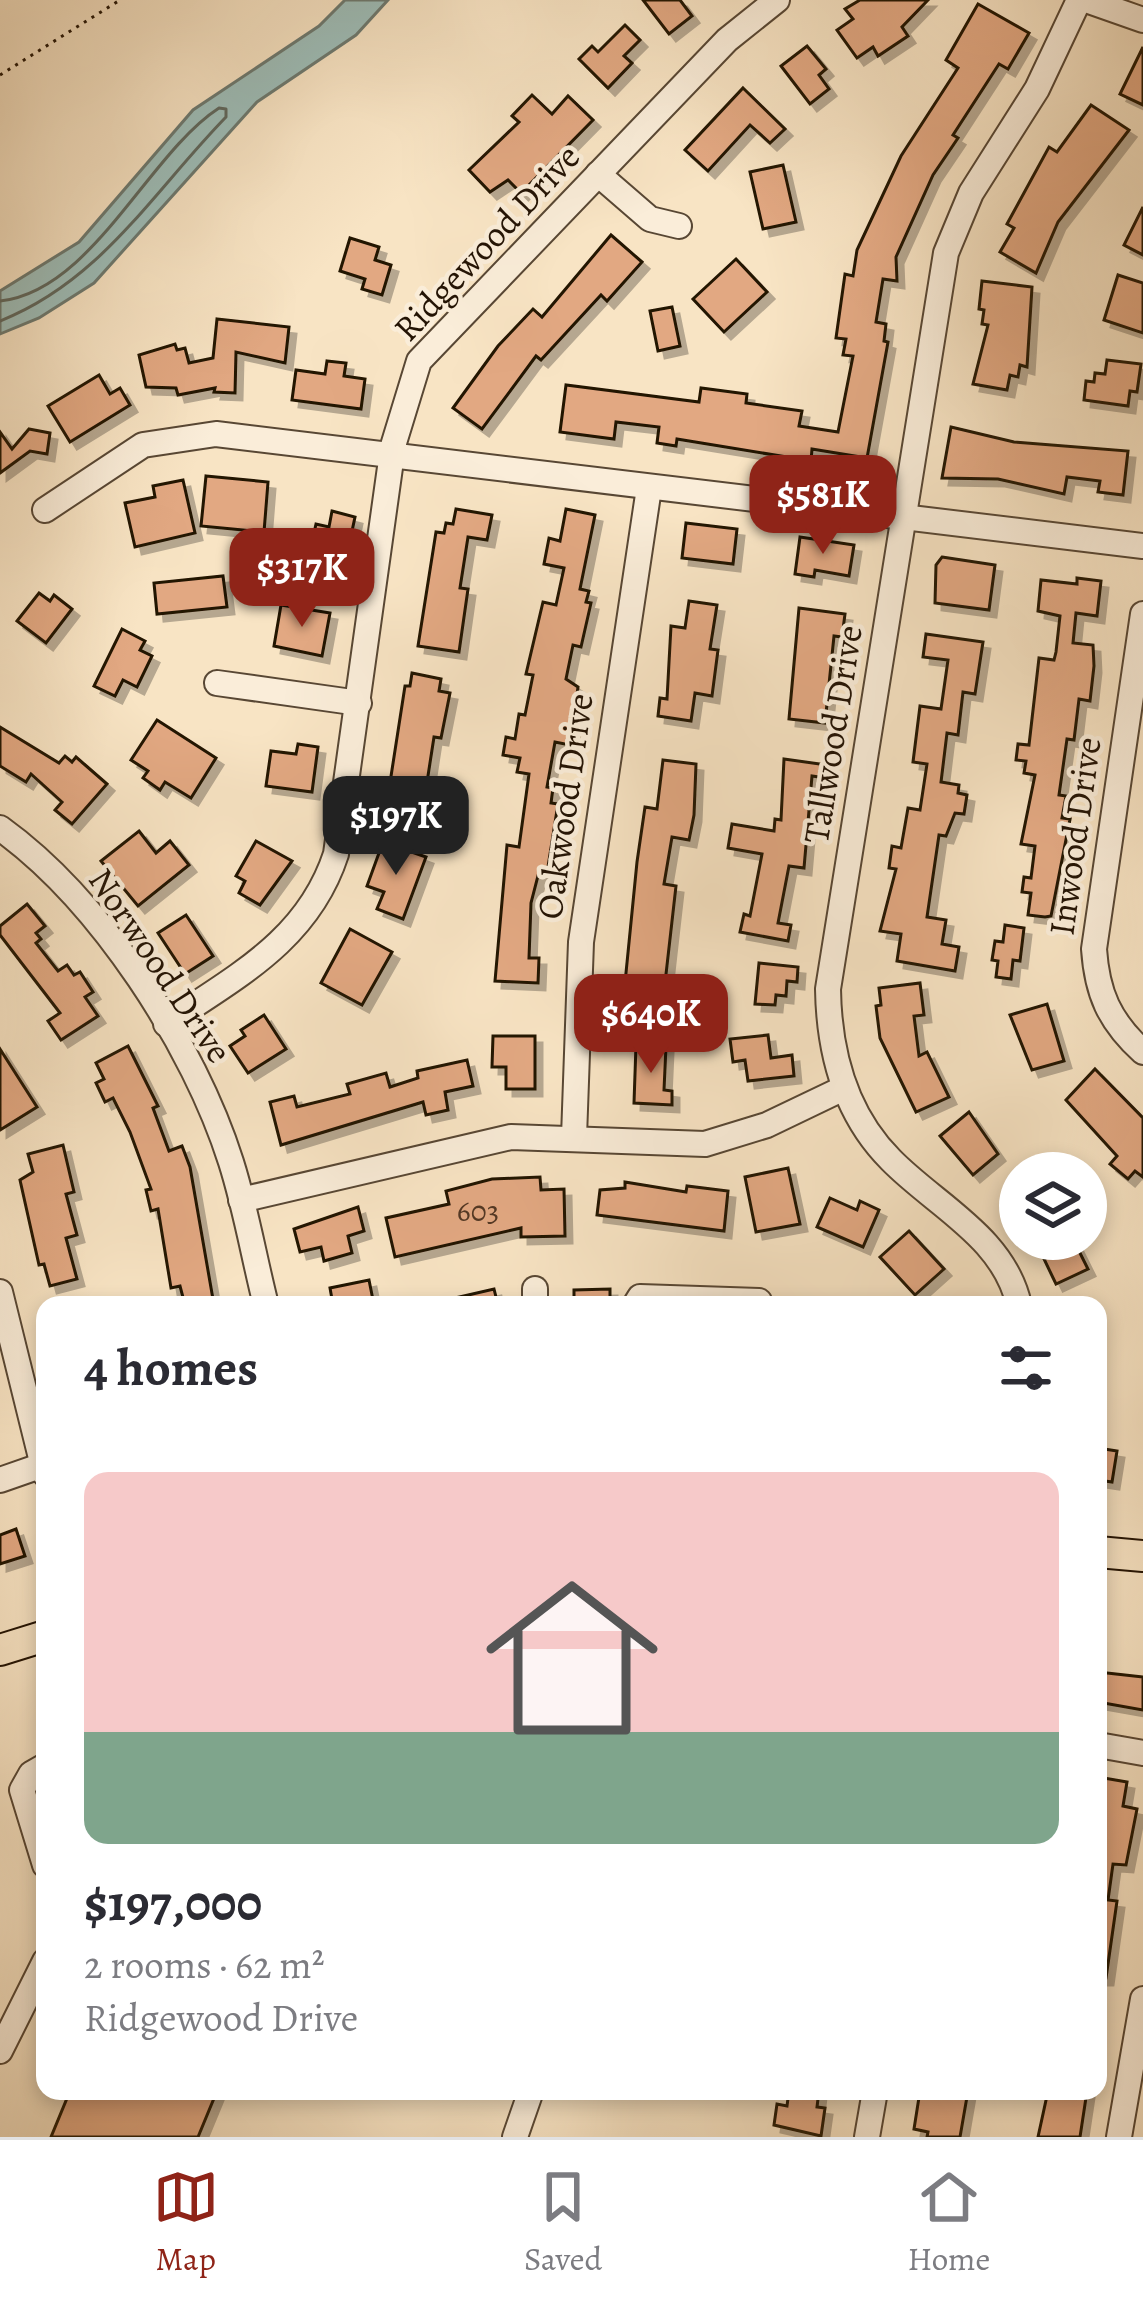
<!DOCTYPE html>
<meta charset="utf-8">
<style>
:root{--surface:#fff;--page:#f7f7f7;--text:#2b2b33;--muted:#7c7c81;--line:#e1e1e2;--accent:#8f2418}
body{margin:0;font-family:Alegreya,serif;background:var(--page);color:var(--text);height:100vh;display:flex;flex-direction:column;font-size:45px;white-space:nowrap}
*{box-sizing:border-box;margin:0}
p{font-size:39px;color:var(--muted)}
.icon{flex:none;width:66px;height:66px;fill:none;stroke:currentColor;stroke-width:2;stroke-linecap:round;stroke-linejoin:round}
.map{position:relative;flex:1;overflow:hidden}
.panel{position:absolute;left:36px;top:1296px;width:1071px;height:804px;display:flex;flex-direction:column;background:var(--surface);border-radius:24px;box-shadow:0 6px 18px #0003}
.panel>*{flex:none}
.fabs{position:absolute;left:999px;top:1152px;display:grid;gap:24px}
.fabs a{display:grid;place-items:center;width:108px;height:108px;border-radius:50%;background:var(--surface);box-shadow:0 6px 18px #0003;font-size:60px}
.price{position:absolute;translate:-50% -102px;padding:0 27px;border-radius:24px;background:var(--accent);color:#fff;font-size:39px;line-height:78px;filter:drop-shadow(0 3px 6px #0008)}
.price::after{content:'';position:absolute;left:50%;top:72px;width:36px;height:27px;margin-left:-18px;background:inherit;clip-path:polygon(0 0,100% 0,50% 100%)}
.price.selected{background:#222;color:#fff}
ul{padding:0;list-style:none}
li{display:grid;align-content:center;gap:24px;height:636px;padding:0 48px}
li+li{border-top:3px solid var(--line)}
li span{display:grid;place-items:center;height:372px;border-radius:24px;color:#555}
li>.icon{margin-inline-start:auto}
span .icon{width:216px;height:216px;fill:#fffc;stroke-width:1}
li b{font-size:51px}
h2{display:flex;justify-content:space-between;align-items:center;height:144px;padding:0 48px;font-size:51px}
.menu{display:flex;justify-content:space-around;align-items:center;height:168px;border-top:3px solid var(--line);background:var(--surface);font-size:33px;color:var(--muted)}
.menu a{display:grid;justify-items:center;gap:6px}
.menu .selected{color:var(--accent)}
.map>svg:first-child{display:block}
.water{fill:#9ebeb9;stroke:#6d7a71;stroke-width:3}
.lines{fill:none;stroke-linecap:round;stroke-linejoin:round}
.shore{stroke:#60685e;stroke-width:3}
.building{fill:#e2a882;stroke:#231304;stroke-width:3;filter:url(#shadow)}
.minor-casing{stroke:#584734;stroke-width:28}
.major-casing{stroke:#231304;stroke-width:34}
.path{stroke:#231304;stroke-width:3;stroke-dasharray:3 6;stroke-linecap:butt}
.minor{stroke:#faedd9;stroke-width:24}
.major{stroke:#f8e4c4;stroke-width:30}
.labels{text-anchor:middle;stroke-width:9;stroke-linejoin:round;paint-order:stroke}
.number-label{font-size:30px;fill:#533824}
.street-label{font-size:36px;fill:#231304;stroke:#faedd9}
</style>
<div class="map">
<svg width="1143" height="2137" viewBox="0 0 1143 2137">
<defs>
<filter id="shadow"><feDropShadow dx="7" dy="7" stdDeviation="0" flood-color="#0004"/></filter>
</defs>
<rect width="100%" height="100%" fill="#f8e4c4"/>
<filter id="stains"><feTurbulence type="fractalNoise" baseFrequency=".00167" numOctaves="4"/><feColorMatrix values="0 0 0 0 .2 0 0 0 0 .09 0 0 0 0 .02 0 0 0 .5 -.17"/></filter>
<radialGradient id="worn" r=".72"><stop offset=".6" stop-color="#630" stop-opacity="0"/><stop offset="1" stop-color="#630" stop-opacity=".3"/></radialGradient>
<polygon class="water" points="345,0 388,0 356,35 257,102 94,283 39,318 0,334 0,291 79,242 193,110 319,26"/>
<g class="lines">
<path class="shore" d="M 0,301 C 92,291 148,154 219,108 L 226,109 L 226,117 C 152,193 101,281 0,321"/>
</g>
<g class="building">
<polygon points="643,0 680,0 692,16 669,34"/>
<polygon points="860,0 928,0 902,27 908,36 878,56 873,47 857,58 837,30 853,19 845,9"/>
<polygon points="978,4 1029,33 1008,69 999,64 953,135 958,138 933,175 896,257 897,281 883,279 876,322 886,324 884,341 888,342 867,458 812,449 811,461 677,439 676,446 657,443 659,427 616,422 614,439 560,432 566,385 699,402 701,388 747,394 746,403 802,411 799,426 838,432 853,356 843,355 846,339 836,338 845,274 853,276 857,250 901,156 958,68 946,60"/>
<polygon points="625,25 640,40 624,56 632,63 608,88 579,59 592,46 598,52"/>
<polygon points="807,46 826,69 819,75 829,89 810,104 781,66"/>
<polygon points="1143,47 1143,105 1120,94"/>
<polygon points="743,88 785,129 770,143 750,125 708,171 685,150"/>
<polygon points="532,95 552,114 568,96 593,120 521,193 508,180 490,192 469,170 519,122 512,116"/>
<polygon points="1091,105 1129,130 1058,222 1036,273 1000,252 1014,228 1007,224 1049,147 1057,152"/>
<polygon points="783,165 796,222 763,229 750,172"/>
<polygon points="1143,207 1143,255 1124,245"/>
<polygon points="611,235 642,262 607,301 601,295 541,360 536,356 482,429 453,408 498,346 533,309 542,317"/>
<polygon points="350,238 379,247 375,260 391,265 382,295 362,289 365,279 340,271"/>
<polygon points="736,259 767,292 724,332 693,299"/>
<polygon points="1118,275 1143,283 1143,333 1104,320"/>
<polygon points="982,281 1032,287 1027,367 1020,365 1018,377 1010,375 1007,390 973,384 988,325 982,324 984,310 979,309"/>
<polygon points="672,307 680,346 658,351 650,311"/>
<polygon points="217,319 289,327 285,363 236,352 235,393 214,392 215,388 178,395 176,388 146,387 139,355 175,344 177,350 185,348 189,363 213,358"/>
<polygon points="1107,360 1141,364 1137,392 1130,391 1128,406 1084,400 1086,381 1094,382 1095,373 1105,374"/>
<polygon points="327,361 346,363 344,376 365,379 361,409 292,400 296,370 325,374"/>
<polygon points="99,375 110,394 120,388 130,405 70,442 48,406"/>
<polygon points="951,427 1014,442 1128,451 1123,495 1098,492 1100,481 1067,477 1064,494 998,479 942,478"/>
<polygon points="29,429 50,433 47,454 30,451 0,473 0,432 12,449"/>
<polygon points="206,476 268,482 264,532 201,526"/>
<polygon points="183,480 195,533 135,547 125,503 155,497 153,486"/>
<polygon points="456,509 492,515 487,540 468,537 460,588 468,589 459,652 418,646 436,532 444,533 446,523 453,524"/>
<polygon points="566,509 595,515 580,589 589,591 586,602 591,603 581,647 573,645 566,679 578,687 570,745 555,742 547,787 553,788 551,803 558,804 547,873 539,872 531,903 529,958 539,958 538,983 495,981 507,845 519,847 529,774 517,772 520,758 503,755 506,737 515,739 519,714 525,715 533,675 526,674 543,602 556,605 564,568 544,564 549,538 560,541"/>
<polygon points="332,511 355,517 346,559 310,551 316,524 329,527"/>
<polygon points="686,523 737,529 733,564 682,558"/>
<polygon points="800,537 854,545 849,576 815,570 814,577 795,574"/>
<polygon points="942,557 995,565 989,610 935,603 936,565"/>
<polygon points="223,576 227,607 157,614 154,583"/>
<polygon points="1077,578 1101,581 1097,616 1076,613 1073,643 1093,645 1094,666 1090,701 1079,699 1074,740 1067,739 1059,795 1066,796 1062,818 1070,819 1051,916 1045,917 1028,915 1031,893 1022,892 1024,877 1031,878 1035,846 1021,844 1035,775 1024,773 1026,761 1016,760 1018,744 1029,745 1039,658 1054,660 1056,652 1060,616 1038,611 1041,580 1077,584"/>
<polygon points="39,593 50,601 54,595 72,609 46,643 17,621"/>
<polygon points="689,601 717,605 710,649 718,650 712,696 695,693 691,721 658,716 660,698 667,699 671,626 685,628"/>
<polygon points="281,605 330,613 322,656 274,646"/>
<polygon points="799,608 845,614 842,637 834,636 825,723 789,719"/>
<polygon points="122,629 145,641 140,650 152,656 137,687 123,680 115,696 94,686"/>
<polygon points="926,634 983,642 975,694 963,692 958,735 947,733 941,782 959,785 958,793 967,795 964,814 955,813 946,836 939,835 927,917 946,920 942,944 959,947 955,971 897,961 901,934 880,931 896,869 889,868 892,846 901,848 908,808 920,810 927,764 913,762 920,706 941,709 948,660 923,657"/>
<polygon points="412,673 441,679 439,691 450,693 441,738 434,737 421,821 385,815 405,686 410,686"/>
<polygon points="157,720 216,758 191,798 165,782 160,790 143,778 148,771 131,760"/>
<polygon points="0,727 59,763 65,756 72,762 76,757 107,784 72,824 55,810 62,802 31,774 26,782 0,766"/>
<polygon points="298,744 318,747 312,792 266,786 271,751 296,754"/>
<polygon points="784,759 827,765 826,778 812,776 804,868 789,866 778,923 791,925 788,941 740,932 744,914 750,916 762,854 728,848 732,824 774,831 775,819 781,820"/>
<polygon points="663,760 696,764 694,815 689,840 672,837 664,884 676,886 665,983 653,982 651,1015 622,1013 637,862 645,807 657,809"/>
<polygon points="139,831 156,853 170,841 189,865 138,906 101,861"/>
<polygon points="256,841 292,861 260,905 239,893 245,881 236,876"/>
<polygon points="383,842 426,857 403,919 377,909 384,892 367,886"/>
<polygon points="27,904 45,926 36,933 41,939 36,943 58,971 67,965 74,975 80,972 93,992 85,997 98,1016 61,1040 48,1021 60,1013 0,935 0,926"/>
<polygon points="186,915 213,956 185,974 158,933"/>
<polygon points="1005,925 1024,928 1020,961 1013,960 1011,979 996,977 998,961 992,960 995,941 1003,942"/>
<polygon points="350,929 392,952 362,1005 321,983"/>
<polygon points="759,963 798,967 797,982 787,981 786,996 776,995 775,1005 755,1004"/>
<polygon points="920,983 924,1015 914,1016 919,1056 927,1052 949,1097 916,1112 880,1038 876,1006 881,1005 879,988"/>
<polygon points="1047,1004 1064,1061 1032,1070 1010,1015"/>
<polygon points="264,1015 286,1049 248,1073 230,1046 245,1036 241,1030"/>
<polygon points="768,1035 771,1058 792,1055 794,1076 748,1081 745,1060 733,1062 730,1039"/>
<polygon points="493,1036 535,1036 535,1089 506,1089 506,1067 492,1067"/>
<polygon points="636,1045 666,1046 664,1090 672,1091 672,1105 634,1103"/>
<polygon points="128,1046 158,1106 153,1108 169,1151 182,1146 190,1167 214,1305 185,1305 180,1286 171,1288 158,1209 151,1211 146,1190 151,1189 130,1132 113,1098 105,1102 96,1083 104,1079 96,1063"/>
<polygon points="0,1049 37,1107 0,1130"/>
<polygon points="467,1060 473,1086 445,1092 448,1110 426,1115 423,1102 281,1145 270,1102 294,1096 297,1107 350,1094 347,1084 386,1073 390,1087 418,1078 417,1071"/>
<polygon points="1095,1069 1143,1118 1143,1177 1135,1171 1128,1179 1110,1164 1117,1156 1066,1100"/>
<polygon points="969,1112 998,1154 973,1175 940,1136"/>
<polygon points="63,1145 74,1192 66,1194 77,1235 66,1238 77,1279 50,1286 44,1264 39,1265 20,1180 33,1172 28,1154"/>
<polygon points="788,1168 800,1224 756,1232 745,1177"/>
<polygon points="540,1177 541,1190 564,1189 565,1236 521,1237 521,1228 395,1257 386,1218 449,1204 446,1191 492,1179"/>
<polygon points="625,1182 686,1192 687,1186 728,1191 724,1231 597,1215 600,1190 625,1188"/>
<polygon points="830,1198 857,1210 860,1201 879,1210 863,1247 817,1227"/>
<polygon points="358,1207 364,1231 348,1236 352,1253 324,1261 321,1247 300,1252 294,1229"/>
<polygon points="909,1231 944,1269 915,1295 880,1257"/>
<polygon points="1044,1239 1073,1239 1088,1269 1056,1284 1044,1259 1052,1255"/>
<polygon points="369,1280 374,1305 333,1305 330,1288"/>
<polygon points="494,1289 498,1305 452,1305 451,1299"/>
<polygon points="610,1289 610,1305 574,1305 574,1290"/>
<polygon points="1098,1448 1117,1451 1112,1482 1098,1480"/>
<polygon points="16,1529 25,1556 0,1564 0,1535"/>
<polygon points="1098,1672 1143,1677 1143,1710 1098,1702"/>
<polygon points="1098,1777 1127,1782 1123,1806 1137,1809 1126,1865 1113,1864 1108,1900 1117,1901 1106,1978 1098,1978"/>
<polygon points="70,2091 217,2091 198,2137 51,2137"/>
<polygon points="789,2091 819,2091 817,2107 825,2108 821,2136 774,2125 777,2104 787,2106"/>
<polygon points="920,2091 968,2091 960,2137 927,2137 928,2132 914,2129"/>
<polygon points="1048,2091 1087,2091 1080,2137 1038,2137"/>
</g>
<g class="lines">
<g class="minor-casing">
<g id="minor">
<polyline points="1086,0 1143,20"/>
<polyline points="598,174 650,219 679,226"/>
<polyline points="45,510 143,445 216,434 1143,546"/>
<path d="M 1143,614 L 1094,949 C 1097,993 1109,1021 1143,1052"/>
<polyline points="217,683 359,703"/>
<path d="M 0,828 C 100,900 194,1045 231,1162 C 246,1209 254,1258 266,1305"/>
<path d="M 166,1024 C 237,976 308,940 336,854 L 393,446 L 419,361 L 727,40 L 777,0"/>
<polyline points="574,1137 581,942 649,488"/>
<polyline points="241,1200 511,1137 705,1144 767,1125 844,1088"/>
<polyline points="0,1292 45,1474"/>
<polyline points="535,1305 535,1289"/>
<polyline points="635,1305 640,1297 759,1301"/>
<path d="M 1019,1305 C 1004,1237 936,1206 891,1160 C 845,1114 829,1053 828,989 L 946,253 L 971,193 L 1037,89 L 1079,0"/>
<polyline points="0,1480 43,1465"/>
<polyline points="1098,1745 1143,1753"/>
<polyline points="45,1766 31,1774 22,1790 45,1865"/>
<polyline points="0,2051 45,1961"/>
<polyline points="515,2137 531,2091"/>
<polyline points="867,2137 875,2091"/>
<polyline points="1119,2137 1143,1999"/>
</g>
</g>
<g class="major-casing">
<g id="major">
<polyline points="1098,1552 1143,1556"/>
<polyline points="0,1650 45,1636"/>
</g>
</g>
<polyline class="path" points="0,75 120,0"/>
<use href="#minor" class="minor"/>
<use href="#major" class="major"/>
</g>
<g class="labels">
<g class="number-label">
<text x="478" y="1221">603</text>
</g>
<g class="street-label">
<text transform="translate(486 242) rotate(-47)" y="13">Ridgewood Drive</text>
<text transform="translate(832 734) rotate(-81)" y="13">Tallwood Drive</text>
<text transform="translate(564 806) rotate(-82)" y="13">Oakwood Drive</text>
<text transform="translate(1074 836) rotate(-82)" y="13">Inwood Drive</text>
<text transform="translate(161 965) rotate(56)" y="13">Norwood Drive</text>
</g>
</g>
<rect width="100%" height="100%" filter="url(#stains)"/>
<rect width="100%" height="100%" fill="url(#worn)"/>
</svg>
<div class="fabs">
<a><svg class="icon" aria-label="layers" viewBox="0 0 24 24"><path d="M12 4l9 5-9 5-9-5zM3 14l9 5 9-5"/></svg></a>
</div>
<b class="price" style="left:823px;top:557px">$581K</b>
<b class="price" style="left:302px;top:630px">$317K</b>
<b class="price selected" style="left:396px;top:878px">$197K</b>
<b class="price" style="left:651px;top:1076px">$640K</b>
<section class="panel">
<h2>4 homes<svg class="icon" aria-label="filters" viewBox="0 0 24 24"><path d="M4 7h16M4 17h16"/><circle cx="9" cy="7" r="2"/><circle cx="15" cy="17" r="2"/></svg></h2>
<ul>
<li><span style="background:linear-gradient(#f6c9c9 70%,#7fa58c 0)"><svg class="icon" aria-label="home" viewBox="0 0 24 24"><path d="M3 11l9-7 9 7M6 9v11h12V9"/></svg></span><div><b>$197,000</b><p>2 rooms · 62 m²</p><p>Ridgewood Drive</p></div></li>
</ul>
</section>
</div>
<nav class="menu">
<a class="selected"><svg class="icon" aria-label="map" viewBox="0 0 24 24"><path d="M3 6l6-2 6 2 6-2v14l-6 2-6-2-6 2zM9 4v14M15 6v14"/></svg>Map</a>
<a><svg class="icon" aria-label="saved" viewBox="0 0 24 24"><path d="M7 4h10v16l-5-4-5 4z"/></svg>Saved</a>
<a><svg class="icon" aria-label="home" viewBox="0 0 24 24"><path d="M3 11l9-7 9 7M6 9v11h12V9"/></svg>Home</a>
</nav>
